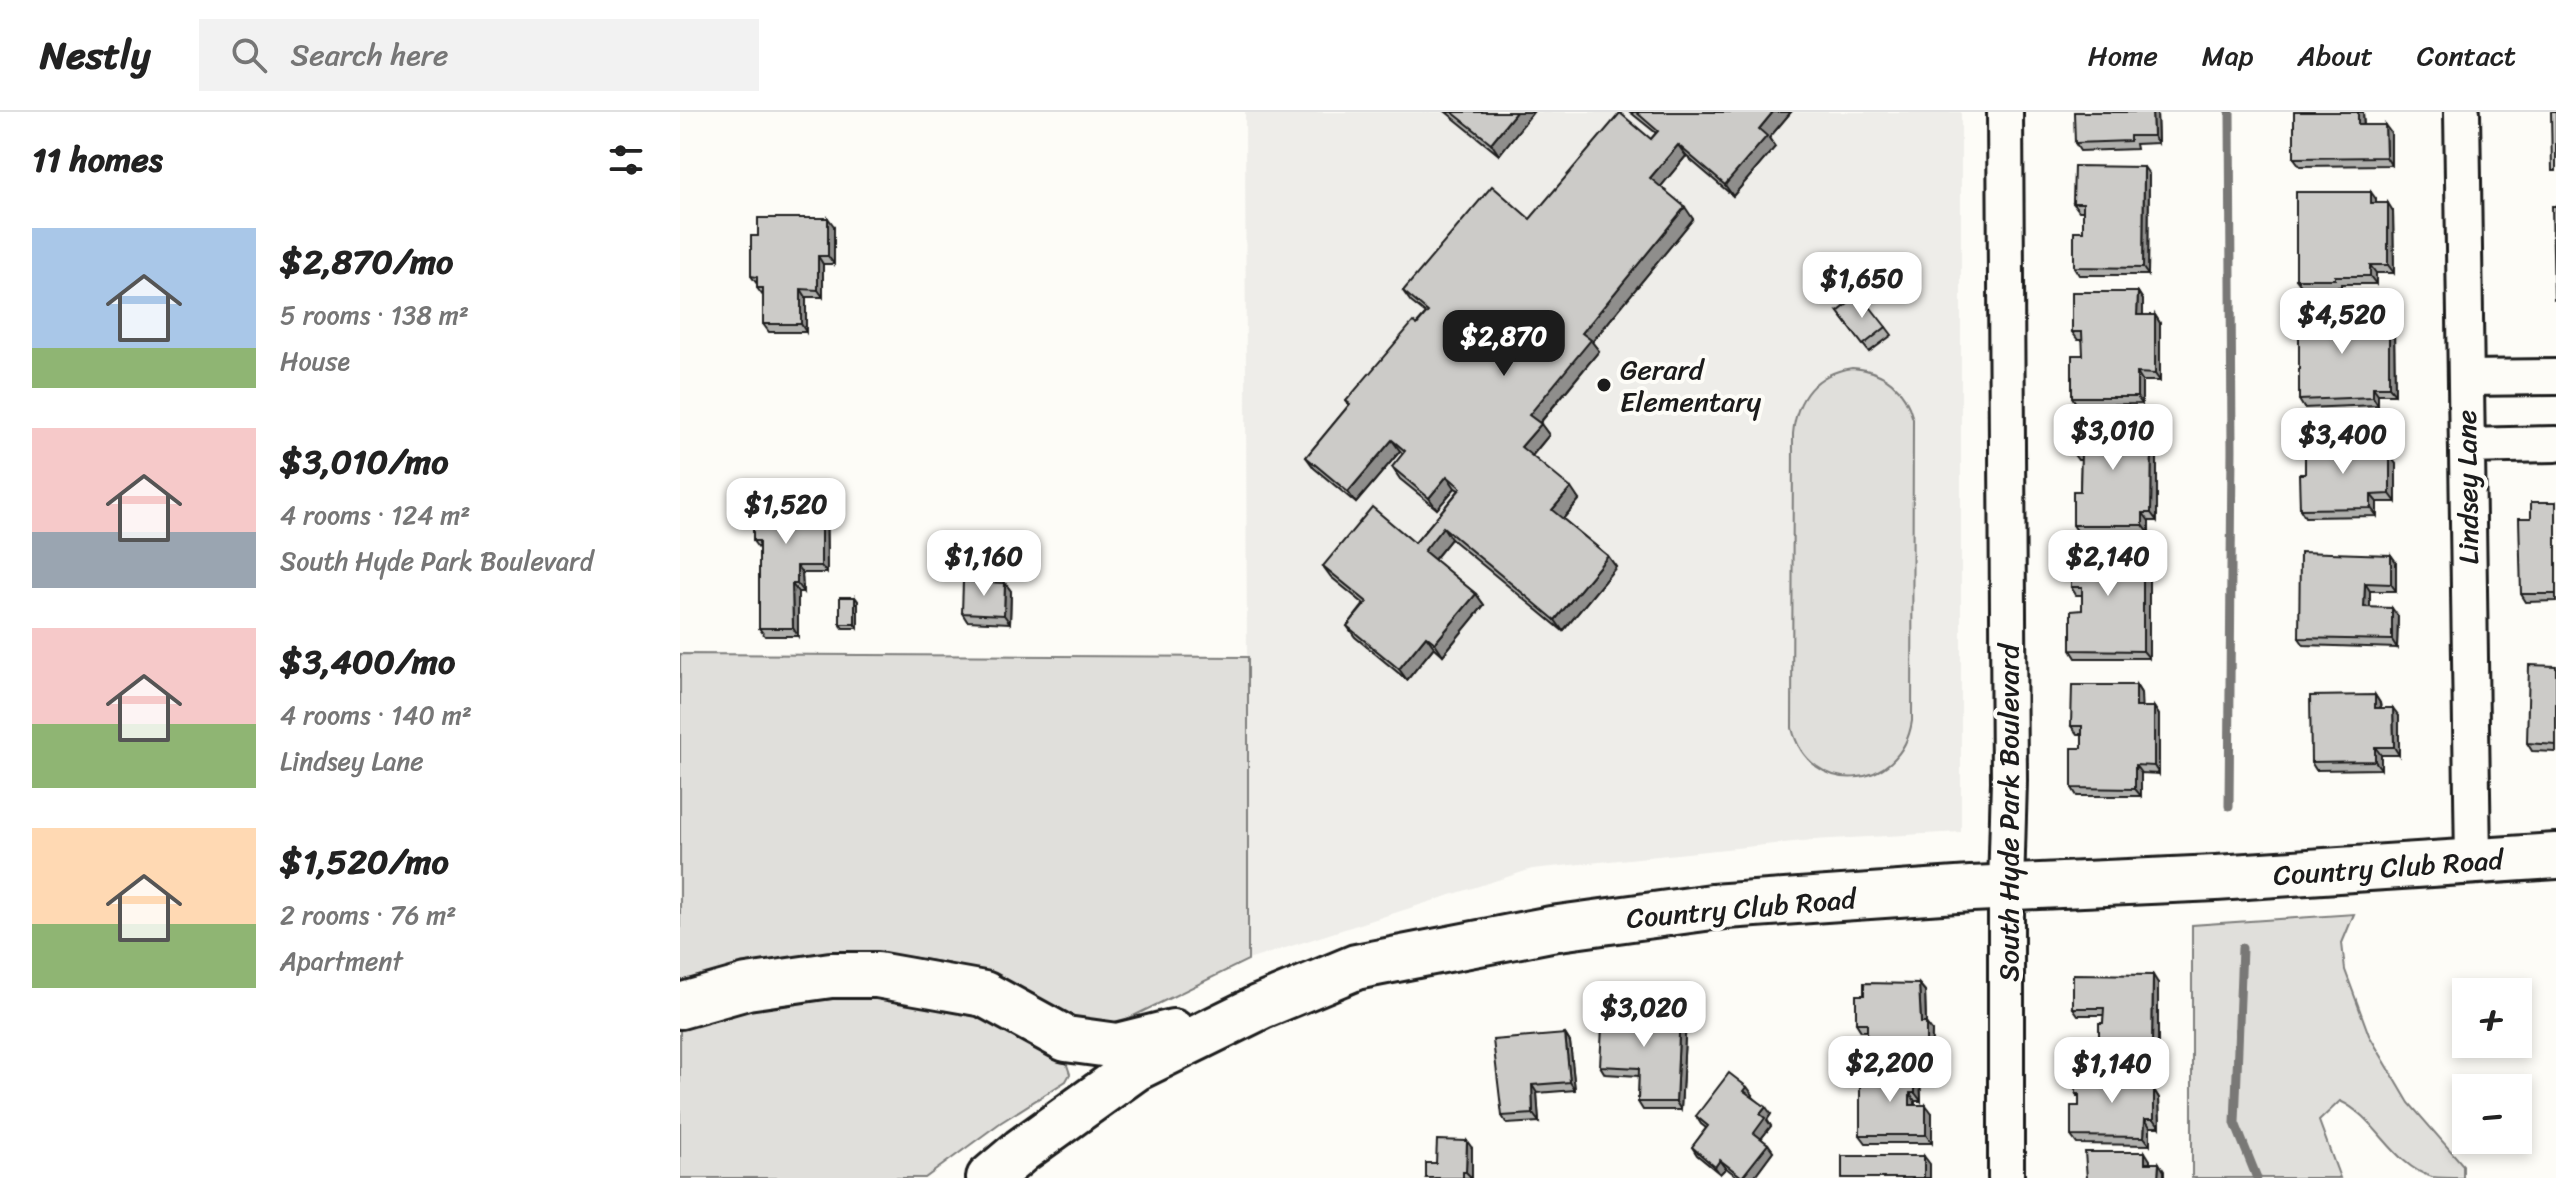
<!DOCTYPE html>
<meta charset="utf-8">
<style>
:root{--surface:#fff;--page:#f2f2f2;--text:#222;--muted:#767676;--line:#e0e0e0;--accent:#1c1c1c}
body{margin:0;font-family:Sriracha,sans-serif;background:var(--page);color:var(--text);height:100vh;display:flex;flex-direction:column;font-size:30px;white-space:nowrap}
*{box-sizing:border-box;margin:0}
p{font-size:26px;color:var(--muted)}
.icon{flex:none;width:44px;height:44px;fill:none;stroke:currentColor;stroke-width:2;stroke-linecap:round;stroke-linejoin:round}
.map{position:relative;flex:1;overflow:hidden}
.panel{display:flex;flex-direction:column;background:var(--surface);width:680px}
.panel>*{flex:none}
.controls{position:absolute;left:1772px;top:866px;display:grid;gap:16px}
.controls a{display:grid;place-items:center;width:80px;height:80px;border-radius:0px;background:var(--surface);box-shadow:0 4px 12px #0003;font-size:40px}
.price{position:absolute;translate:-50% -68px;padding:0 18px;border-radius:16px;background:#fff;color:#222;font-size:26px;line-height:52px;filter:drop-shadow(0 2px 4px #0008)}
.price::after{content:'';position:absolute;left:50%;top:48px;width:24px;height:18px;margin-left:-12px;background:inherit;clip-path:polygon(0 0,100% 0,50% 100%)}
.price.current{background:var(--accent);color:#fff}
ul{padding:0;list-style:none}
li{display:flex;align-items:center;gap:24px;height:200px;padding:0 32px}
li span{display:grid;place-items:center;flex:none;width:224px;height:160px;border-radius:0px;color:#555}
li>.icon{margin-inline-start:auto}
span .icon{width:96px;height:96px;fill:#fffc;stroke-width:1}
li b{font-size:34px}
h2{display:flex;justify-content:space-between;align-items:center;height:96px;padding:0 32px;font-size:34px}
header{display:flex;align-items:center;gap:48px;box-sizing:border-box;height:112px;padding:0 40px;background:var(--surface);border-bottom:2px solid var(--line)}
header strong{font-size:38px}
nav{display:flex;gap:44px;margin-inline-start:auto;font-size:28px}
.search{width:560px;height:72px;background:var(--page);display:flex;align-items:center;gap:20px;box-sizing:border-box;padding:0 28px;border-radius:0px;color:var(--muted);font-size:30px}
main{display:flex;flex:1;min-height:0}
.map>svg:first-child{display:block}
.built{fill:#eeede9}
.green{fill:#e0dfdb;stroke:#7e7e7c;stroke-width:2}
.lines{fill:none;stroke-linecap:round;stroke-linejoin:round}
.stream{stroke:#797876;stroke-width:9}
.minor-casing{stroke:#1c1c1c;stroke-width:40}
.major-casing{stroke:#1c1c1c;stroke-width:50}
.minor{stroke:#fdfcf7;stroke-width:34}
.major{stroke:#fdfcf7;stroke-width:44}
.wall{fill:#afafac;stroke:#1c1c1c;stroke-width:2}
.shaded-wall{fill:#8f8e8c;stroke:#1c1c1c;stroke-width:2}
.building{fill:#cccbc8;stroke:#1c1c1c;stroke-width:2}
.poi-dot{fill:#1c1c1c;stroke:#fdfcf7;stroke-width:3}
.labels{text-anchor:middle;stroke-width:8;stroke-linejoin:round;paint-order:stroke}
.poi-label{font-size:28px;fill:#1c1c1c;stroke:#fdfcf7;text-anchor:start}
.street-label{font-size:28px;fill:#1c1c1c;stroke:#fdfcf7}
</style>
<header>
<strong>Nestly</strong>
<div class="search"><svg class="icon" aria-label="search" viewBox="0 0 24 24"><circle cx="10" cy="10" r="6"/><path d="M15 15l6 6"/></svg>Search here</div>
<nav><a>Home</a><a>Map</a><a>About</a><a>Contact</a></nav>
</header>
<main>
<section class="panel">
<h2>11 homes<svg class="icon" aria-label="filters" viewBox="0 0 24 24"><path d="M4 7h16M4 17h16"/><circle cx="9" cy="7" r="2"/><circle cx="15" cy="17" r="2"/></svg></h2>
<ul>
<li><span style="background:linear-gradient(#a9c7e8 75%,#8fb573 0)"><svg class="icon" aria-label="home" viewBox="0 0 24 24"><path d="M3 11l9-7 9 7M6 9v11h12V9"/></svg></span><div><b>$2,870/mo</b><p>5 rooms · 138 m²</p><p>House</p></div></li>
<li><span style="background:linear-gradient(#f6c9c9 65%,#9aa5b1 0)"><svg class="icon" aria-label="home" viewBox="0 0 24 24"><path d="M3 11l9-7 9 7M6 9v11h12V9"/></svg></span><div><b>$3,010/mo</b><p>4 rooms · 124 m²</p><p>South Hyde Park Boulevard</p></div></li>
<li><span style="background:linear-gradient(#f6c9c9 60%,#8fb573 0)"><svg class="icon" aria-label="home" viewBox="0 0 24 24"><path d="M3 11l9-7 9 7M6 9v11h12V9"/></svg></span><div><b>$3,400/mo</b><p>4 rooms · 140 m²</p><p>Lindsey Lane</p></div></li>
<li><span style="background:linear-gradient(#ffd9b3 60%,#8fb573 0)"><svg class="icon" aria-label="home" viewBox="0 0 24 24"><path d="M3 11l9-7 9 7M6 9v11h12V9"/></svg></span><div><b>$1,520/mo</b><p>2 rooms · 76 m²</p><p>Apartment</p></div></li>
</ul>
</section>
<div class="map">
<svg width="1876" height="1066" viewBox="0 0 1876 1066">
<rect width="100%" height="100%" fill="#fdfcf7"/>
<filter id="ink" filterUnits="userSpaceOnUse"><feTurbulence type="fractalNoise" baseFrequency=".0125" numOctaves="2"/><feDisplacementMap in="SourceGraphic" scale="16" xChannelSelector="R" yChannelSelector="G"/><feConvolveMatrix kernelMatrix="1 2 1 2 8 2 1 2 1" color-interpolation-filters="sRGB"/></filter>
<g filter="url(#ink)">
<polygon class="built" points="565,0 1281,0 1281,720 1133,728 852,757 568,848"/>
<g class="green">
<path d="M 1172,256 C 1204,258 1225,276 1233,307 L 1232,609 C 1221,680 1129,686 1112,616 L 1113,322 C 1116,286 1136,261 1172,256 Z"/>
<polygon points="0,542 568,545 568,848 437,912 403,910 343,877 310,863 266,851 230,845 188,844 74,852 0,869"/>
<path d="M 1674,802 L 1662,831 L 1665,858 L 1689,923 L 1729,991 L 1783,1053 L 1783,1066 C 1774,1066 1761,1066 1752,1065 C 1713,1054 1696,1005 1660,989 L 1639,1009 L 1660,1066 L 1512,1066 L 1512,813 Z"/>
<polygon points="183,885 209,885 298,902 365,941 385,947 390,962 386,969 320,1011 245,1066 0,1066 0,912 94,891"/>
</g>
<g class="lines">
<g class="stream">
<polyline points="1549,694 1552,337 1550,0"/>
<polyline points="1562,836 1555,1011 1577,1066"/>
</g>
<g class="minor-casing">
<g id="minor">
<polyline points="1325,0 1329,669 1326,776 1326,1066"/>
<polyline points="1782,0 1793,750"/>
<polyline points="1786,266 1876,265"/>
<polyline points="1787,334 1876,332"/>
</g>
</g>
<g class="major-casing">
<g id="major">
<polyline points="0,894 67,875 151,863 197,863 304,882 386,927 437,934 493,920"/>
<polyline points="309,1066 342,1038 456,956 580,895 676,855 871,817 1032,795 1291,777 1536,766 1876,744"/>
</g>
</g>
<use href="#minor" class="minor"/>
<use href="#major" class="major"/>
</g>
<g class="wall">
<polygon points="766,0 853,0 819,43"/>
<polygon points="950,0 1111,0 1089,26 1095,35 1053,84 1006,44 980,75 1013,107 912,230 919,239 860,311 869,323 852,344 899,388 883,407 928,444 936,455 883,519 771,427 754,448 796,482 804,493 763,543 754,535 727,568 675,525 667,514 684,492 651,465 643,454 735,431 779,378 775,376 757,397 720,367 712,355 723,342 720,339 676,391 634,356 626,345 669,293 666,289 746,202 731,190 723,179 850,107 971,27 976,21"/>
<polygon points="1477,0 1478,31 1455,32 1456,37 1400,39 1395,31"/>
<polygon points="1683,0 1684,13 1711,21 1711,53 1620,54 1614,46"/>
<polygon points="1469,62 1468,163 1399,163 1394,155 1403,119 1403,99 1399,99 1393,91"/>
<polygon points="1696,87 1696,91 1713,99 1714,161 1696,161 1696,172 1661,172 1661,175 1622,175 1616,167"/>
<polygon points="154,114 154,152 143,152 143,185 126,185 126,220 89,220 83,212 83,184 77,176 77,172 71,164 78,124"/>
<polygon points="1458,180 1463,188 1463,203 1475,203 1480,211 1480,269 1462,269 1462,292 1397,293 1392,285 1403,243 1403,228 1398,228 1392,220"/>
<polygon points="1158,200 1206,215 1212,223 1189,240"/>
<polygon points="1698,209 1698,211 1714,219 1715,282 1698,282 1698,293 1624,296 1619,288"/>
<polygon points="1463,308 1469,315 1469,320 1477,327 1477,409 1469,409 1469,421 1398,420 1393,413 1400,379 1401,348 1398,348 1392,340"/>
<polygon points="1691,331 1696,338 1696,344 1710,344 1716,352 1716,390 1697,390 1697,404 1625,405 1620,397 1625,362"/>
<polygon points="141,372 146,380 147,461 122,461 123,480 118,480 118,524 85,524 79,516 79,437 73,429 79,411"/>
<polygon points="1876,390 1876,489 1846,490 1841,482 1851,406"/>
<polygon points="1463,434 1469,442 1469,546 1396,546 1391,538 1402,498 1402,483 1396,483 1391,475"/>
<polygon points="1711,443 1716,450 1716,479 1690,479 1690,496 1718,504 1717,536 1624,533 1619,526"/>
<polygon points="325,471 331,479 330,511 287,509 282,501"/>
<polygon points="175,485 178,489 178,516 163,516 160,512"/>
<polygon points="1876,554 1876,640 1852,639 1847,631"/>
<polygon points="1456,573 1461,581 1461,595 1474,595 1479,603 1479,662 1461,661 1461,684 1397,684 1392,676 1402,636 1402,622 1397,622 1391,614"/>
<polygon points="1695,583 1700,591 1701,596 1719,604 1719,643 1701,643 1701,657 1636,658 1631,650"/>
<polygon points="1478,871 1478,938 1424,938 1419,930 1423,911 1424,903 1398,903 1393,896"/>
<polygon points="1239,872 1245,879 1246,911 1252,919 1251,950 1192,949 1187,941 1187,919 1181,919 1176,911"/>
<polygon points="1006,907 1001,998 963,998 958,990 959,964 925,962 920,954"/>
<polygon points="885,922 890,930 895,978 857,981 859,1010 827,1012 822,1004"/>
<polygon points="1235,958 1240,965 1241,989 1235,989 1235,993 1252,1001 1252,1031 1186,1031 1180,1023"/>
<polygon points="1471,968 1471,978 1474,978 1479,986 1480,1015 1470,1015 1470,1033 1397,1032 1391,1024 1399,994 1399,986 1396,982"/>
<polygon points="1067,975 1073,983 1072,984 1091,1002 1087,1008 1091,1014 1081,1027 1088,1032 1093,1039 1073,1066 1059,1066 1046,1056 1040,1062 1017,1043 1012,1035 1026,1016 1021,1012 1016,1004"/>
<polygon points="792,1036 792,1066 746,1066 756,1051"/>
</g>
<g class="shaded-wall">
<polygon points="836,0 853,0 819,43 811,31"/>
<polygon points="1093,0 1111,0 1089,26 1095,35 1053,84 1045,73 1079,17"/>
<polygon points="1472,0 1477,0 1478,31 1473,24"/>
<polygon points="1678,0 1683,0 1684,21 1678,13"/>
<polygon points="1705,13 1711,21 1711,53 1706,45"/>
<polygon points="998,33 1006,44 978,78 970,66"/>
<polygon points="1464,55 1469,62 1468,163 1463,156"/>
<polygon points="1691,80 1696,87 1696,99 1691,91"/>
<polygon points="1708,91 1713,99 1714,161 1708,153"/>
<polygon points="1005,95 1013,107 912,230 919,239 857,314 849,303 902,221"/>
<polygon points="148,106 154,114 154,152 148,144"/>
<polygon points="138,144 143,152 143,185 138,178"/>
<polygon points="1690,153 1696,161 1696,172 1690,164"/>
<polygon points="121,177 126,185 126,220 121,212"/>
<polygon points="1458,180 1463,188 1463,210 1457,203"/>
<polygon points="1692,201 1698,209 1698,219 1692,211"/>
<polygon points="1475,203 1480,211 1480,269 1475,262"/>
<polygon points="1709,211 1714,219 1715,282 1709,275"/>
<polygon points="1457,261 1462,269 1462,292 1457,285"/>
<polygon points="1693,275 1698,282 1698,293 1693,285"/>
<polygon points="1463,308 1469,315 1469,328 1463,320"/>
<polygon points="861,312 869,323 849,347 841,335"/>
<polygon points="1472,320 1477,327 1477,409 1471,401"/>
<polygon points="712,328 720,339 676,391 668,380"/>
<polygon points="1691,331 1696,338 1697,352 1691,344"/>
<polygon points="1710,344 1716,352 1716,390 1710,382"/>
<polygon points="767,364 775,376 757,397 749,386"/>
<polygon points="141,372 146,380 147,461 141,454"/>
<polygon points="891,376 899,388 880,410 872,398"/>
<polygon points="1691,383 1697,390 1697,404 1691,396"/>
<polygon points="1463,401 1469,409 1469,421 1463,413"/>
<polygon points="763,415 771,427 752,450 744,439"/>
<polygon points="1463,434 1469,442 1469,546 1463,539"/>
<polygon points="1711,443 1716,450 1716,479 1711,472"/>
<polygon points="928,444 936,455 883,519 875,508"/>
<polygon points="117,454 122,461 123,480 117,472"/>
<polygon points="325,471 331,479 330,511 324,503"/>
<polygon points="1685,471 1690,479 1690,503 1684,495"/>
<polygon points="112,472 118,480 118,524 113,516"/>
<polygon points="796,482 804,493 763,543 755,531"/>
<polygon points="175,485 178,489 178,516 175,512"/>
<polygon points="1712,496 1718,504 1717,536 1712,528"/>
<polygon points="746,524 754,535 727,568 719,557"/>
<polygon points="1456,573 1461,581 1462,603 1456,595"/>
<polygon points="1695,583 1700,591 1701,604 1695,596"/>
<polygon points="1474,595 1479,603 1479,662 1474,654"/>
<polygon points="1713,596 1719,604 1719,643 1714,635"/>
<polygon points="1695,635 1701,643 1701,657 1695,649"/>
<polygon points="1455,653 1461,661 1461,684 1455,677"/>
<polygon points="1473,863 1478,871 1478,938 1472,931"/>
<polygon points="1239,872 1245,879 1246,912 1252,919 1251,950 1246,942 1241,911"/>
<polygon points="1000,900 1006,907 1001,998 996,990"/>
<polygon points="885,922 890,930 895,978 890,970"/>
<polygon points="1235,958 1240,965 1241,989 1235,981"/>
<polygon points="1466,960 1471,968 1471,985 1465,977"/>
<polygon points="852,973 857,981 859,1010 853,1002"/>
<polygon points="1067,975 1073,983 1070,987 1064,979"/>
<polygon points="1474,978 1479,986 1480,1015 1474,1007"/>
<polygon points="1230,981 1235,989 1235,1001 1230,993"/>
<polygon points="1246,993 1252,1001 1252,1031 1246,1023"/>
<polygon points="1086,995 1091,1002 1087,1008 1091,1014 1079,1029 1074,1021 1080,1002"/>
<polygon points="1465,1007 1470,1015 1470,1033 1464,1025"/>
<polygon points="787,1029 792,1036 792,1066 786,1060"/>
<polygon points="1088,1032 1093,1039 1073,1066 1063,1066 1062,1065"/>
<polygon points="1465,1040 1470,1048 1470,1059 1465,1051"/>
<polygon points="1244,1044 1250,1052 1250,1066 1244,1066"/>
<polygon points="1040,1048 1046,1056 1040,1062 1035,1055"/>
<polygon points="1479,1051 1484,1059 1484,1066 1478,1066"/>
</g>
<g class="building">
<polygon points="772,0 836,0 811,31"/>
<polygon points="956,0 1093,0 1079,17 1087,24 1045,73 998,33 970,66 1005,95 902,221 911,228 849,303 861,312 841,335 891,376 872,398 928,444 875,508 763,415 744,439 796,482 755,531 746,524 719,557 667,514 687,490 643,454 692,395 735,431 781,376 767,364 749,386 712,355 725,339 712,328 668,380 626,345 670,292 666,289 733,210 737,213 748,200 723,179 812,74 850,107 940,1 971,27 978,19"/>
<polygon points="1394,0 1472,0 1473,24 1450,24 1450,29 1395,31"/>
<polygon points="1614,0 1678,0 1678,13 1705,13 1706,45 1614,46"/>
<polygon points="1871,0 1876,0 1876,59 1872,59"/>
<polygon points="1394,54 1464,55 1463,156 1394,155 1394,119 1403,119 1403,91 1393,91"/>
<polygon points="1616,80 1691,80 1691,91 1708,91 1708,153 1690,153 1690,164 1655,164 1655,167 1616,167"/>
<polygon points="1872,94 1876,94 1876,187 1874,187"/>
<polygon points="78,106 148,106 148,144 138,144 138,178 121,177 121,212 83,212 83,176 77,176 77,165 71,164 71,124 78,124"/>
<polygon points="1392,180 1458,180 1457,203 1475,203 1475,262 1457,261 1457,285 1392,285 1392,243 1403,243 1402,220 1392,220"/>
<polygon points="1180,182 1206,215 1183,233 1158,200"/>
<polygon points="1619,201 1692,201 1692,211 1709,211 1709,275 1693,275 1693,285 1619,288"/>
<polygon points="1393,307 1463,308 1463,320 1472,320 1471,401 1463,401 1463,413 1393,413 1393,379 1400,379 1401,340 1392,340"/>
<polygon points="1625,331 1691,331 1691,344 1710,344 1710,382 1691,383 1691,396 1620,397 1619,362 1625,362"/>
<polygon points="79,372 141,372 141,454 117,454 117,472 112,472 113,516 79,516 79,429 73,429 73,412 79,411"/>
<polygon points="1851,390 1876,390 1876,482 1841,482 1839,406 1851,406"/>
<polygon points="1391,434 1463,434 1463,539 1391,538 1391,499 1402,498 1402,475 1391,475"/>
<polygon points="1620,440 1711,443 1711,472 1685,471 1684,495 1712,496 1712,528 1619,526"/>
<polygon points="283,469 325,471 324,503 282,501"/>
<rect x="160" y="485" width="15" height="27"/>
<polygon points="1849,553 1876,554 1876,633 1847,631"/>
<polygon points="1392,573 1456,573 1456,595 1474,595 1474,654 1455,653 1455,677 1392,676 1392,636 1402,636 1402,614 1391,614"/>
<polygon points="1695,583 1695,596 1713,596 1714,635 1695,635 1695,649 1631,650 1630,584"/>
<polygon points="1393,862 1473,863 1472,931 1419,930 1419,911 1423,911 1424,896 1393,896"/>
<polygon points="1184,871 1239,872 1241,911 1246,911 1246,942 1187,941 1187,911 1176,911 1176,883 1184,883"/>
<polygon points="923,895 1000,900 996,990 958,990 959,956 920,954"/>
<polygon points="885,922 890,970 852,973 853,1002 822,1004 813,928"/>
<polygon points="1180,958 1235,958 1235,981 1230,981 1230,993 1246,993 1246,1023 1180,1023"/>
<polygon points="1396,960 1466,960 1465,977 1474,978 1474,1007 1465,1007 1464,1025 1391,1024 1391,994 1399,994 1399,982 1396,982"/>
<polygon points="1049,961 1067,975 1064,979 1086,995 1080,1002 1085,1006 1074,1021 1088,1032 1062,1065 1040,1048 1035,1055 1012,1035 1028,1014 1016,1004"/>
<polygon points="757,1028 787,1029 786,1060 783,1060 783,1066 746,1066 746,1051 756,1051"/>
<polygon points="1405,1040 1465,1040 1465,1051 1479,1051 1478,1066 1407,1066"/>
<rect x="1162" y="1044" width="82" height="22"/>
</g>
</g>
<circle class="poi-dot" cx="924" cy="273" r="8"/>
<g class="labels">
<g class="poi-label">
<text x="940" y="267">Gerard<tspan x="940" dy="32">Elementary</tspan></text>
</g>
<g class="street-label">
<text transform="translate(1787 375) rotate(-91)" y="10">Lindsey Lane</text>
<text transform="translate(1328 701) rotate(-90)" y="10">South Hyde Park Boulevard</text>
<text transform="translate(1708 755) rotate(-4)" y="10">Country Club Road</text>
<text transform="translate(1061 796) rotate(-5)" y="10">Country Club Road</text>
</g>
</g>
</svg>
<div class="controls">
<a>+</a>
<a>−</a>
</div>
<b class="price" style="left:1182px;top:208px">$1,650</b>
<b class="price" style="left:1662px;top:244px">$4,520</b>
<b class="price current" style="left:824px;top:266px">$2,870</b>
<b class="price" style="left:1433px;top:360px">$3,010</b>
<b class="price" style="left:1663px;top:364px">$3,400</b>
<b class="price" style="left:106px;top:434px">$1,520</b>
<b class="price" style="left:304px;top:486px">$1,160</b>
<b class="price" style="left:1428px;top:486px">$2,140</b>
<b class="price" style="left:964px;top:937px">$3,020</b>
<b class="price" style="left:1210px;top:992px">$2,200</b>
<b class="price" style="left:1432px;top:993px">$1,140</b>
</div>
</main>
